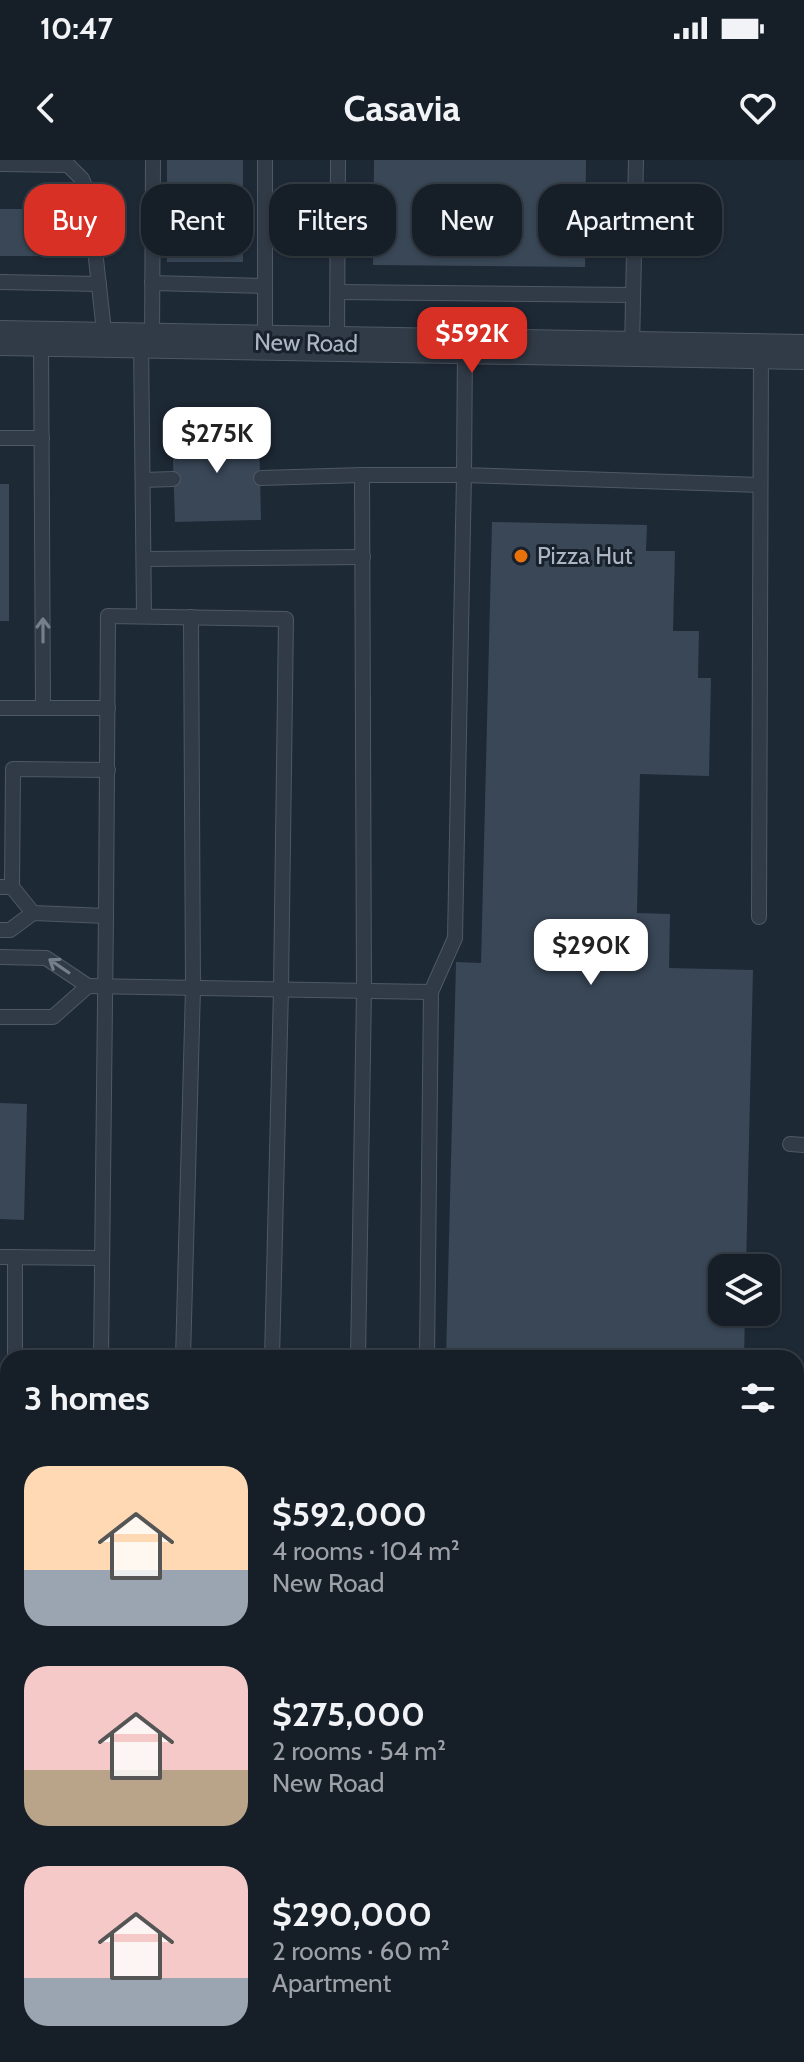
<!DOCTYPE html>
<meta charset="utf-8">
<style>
:root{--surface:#161f28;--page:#232c34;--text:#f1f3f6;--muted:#9ea2a8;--line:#353d45;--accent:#d93025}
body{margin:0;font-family:Cabin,sans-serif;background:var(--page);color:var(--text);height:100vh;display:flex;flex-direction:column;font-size:30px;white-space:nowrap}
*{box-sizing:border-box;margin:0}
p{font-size:26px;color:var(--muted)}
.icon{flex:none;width:44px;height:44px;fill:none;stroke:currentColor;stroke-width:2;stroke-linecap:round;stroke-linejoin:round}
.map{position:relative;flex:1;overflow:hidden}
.details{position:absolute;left:0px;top:1190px;width:804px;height:712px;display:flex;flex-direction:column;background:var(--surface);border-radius:24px 24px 0 0;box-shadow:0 2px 6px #0004,0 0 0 2px var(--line)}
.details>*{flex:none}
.guide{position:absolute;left:24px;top:24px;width:756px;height:72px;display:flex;gap:16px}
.tools{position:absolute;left:708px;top:1094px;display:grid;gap:16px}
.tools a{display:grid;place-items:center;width:72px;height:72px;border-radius:16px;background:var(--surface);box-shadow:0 2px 6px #0004,0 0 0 2px var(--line);font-size:40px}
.price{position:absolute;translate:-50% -68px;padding:0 18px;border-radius:16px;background:#fff;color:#222;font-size:26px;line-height:52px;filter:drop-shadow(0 2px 4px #0008)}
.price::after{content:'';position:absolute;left:50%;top:48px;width:24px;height:18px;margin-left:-12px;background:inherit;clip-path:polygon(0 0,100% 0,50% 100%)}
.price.selected{background:var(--accent);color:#fff}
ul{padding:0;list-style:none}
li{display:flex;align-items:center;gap:24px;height:200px;padding:0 24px}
li span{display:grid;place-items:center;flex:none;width:224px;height:160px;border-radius:24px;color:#555}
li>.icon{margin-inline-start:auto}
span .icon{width:96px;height:96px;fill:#fffc;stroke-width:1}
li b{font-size:34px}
h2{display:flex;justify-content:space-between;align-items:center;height:96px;padding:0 24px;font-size:34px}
.chip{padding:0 28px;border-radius:24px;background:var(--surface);box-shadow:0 2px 6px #0004,0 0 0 2px var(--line);font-size:28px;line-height:72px}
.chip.selected{background:var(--accent);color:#fff}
.status{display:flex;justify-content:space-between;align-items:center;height:56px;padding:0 40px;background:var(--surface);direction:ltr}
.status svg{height:22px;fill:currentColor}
header{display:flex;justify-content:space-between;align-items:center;height:104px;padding:0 24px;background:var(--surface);font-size:36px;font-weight:700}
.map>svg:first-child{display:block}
.building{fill:#394757}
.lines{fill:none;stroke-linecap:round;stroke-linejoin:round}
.service-casing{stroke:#4f5865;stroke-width:16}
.tertiary-casing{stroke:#4f5865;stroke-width:36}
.service{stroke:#313b47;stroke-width:14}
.tertiary{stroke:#313b47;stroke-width:34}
.oneway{stroke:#747e8c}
.food-dot{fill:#e8710a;stroke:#17202b;stroke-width:3}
.labels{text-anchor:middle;stroke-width:6;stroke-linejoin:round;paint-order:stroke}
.street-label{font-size:24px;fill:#abb5c4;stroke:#17202b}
.poi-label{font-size:24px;fill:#abb5c4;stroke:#17202b;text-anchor:start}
</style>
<div class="status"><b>10:47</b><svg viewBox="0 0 49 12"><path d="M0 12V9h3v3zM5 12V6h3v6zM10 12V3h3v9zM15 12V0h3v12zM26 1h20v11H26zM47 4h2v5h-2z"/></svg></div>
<header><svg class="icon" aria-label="back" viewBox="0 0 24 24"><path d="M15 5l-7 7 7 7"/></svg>Casavia<svg class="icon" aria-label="heart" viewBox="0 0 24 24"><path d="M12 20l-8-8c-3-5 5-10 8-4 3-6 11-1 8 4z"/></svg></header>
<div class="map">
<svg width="804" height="1902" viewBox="0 0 804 1902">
<rect width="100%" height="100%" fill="#1e2936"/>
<g class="building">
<rect x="167" y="0" width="76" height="102"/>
<polygon points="374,0 586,0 585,107 373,105"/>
<rect x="0" y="49" width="49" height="47"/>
<polygon points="259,269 261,360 175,362 172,271"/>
<rect x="0" y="324" width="9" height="137"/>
<polygon points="492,362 647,365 646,391 675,391 673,471 699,471 698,518 711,518 709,616 640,614 637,753 670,754 669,808 753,810 746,1108 722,1108 722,1152 745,1152 744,1198 446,1198 456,802 481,803"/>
<polygon points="0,943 27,944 24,1060 0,1059"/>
<polygon points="1,1371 8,1371 8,1645 0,1645"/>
<rect x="0" y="1715" width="8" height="140"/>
<polygon points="796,1845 804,1848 804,1902 769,1902 765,1900 768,1894 796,1894"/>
</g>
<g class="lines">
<g class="service-casing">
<g id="service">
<polyline points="265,0 265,182"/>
<polyline points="0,4 68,5 82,19 89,36 105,180"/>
<polyline points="0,122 99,124"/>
<polyline points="152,123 265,126"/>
<polyline points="338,132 633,135"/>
<polyline points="41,179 43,548"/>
<polyline points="152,180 153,0"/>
<polyline points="141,181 144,455"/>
<polyline points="337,183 338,0"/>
<polyline points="465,186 464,315 760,325"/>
<polyline points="632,188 636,0"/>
<polyline points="0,278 42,278"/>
<polyline points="261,318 362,315"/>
<polyline points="143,320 173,319"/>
<polyline points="144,399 363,397"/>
<polyline points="0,548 108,548"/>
<polyline points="0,727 12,727 33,753"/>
<polyline points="12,727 13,609 108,610"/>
<polyline points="759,757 761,192"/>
<polyline points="0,770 10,770 33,753 106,756 108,456 286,459 281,829 272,1198"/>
<polyline points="0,797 46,798 88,826 53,857 0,857"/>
<polyline points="88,826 431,832"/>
<polyline points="790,984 804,985"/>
<polyline points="0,1097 102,1098"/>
<polyline points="15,1097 15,1198"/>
<polyline points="101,1198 106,756"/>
<polyline points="183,1198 193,828 191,457"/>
<polyline points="358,1198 364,831 362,315 464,315 455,778 431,832 427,1198"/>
<polyline points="0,1328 8,1328"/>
<polyline points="0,1673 8,1673"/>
<polyline points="16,1894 21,1902"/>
<polyline points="112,1902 112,1894"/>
</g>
</g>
<g class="tertiary-casing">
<polyline id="tertiary" points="0,178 804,192"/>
</g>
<use href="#service" class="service"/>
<use href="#tertiary" class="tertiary"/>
</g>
<defs><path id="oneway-shaft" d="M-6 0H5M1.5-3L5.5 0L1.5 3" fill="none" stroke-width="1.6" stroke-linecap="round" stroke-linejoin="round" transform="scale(2)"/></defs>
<g class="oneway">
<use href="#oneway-shaft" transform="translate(43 470) rotate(-90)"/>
<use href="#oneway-shaft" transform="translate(59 806) rotate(-146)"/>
</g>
<circle class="food-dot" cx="521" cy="396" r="8"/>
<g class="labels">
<g class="street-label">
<text transform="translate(306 183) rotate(1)" y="8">New Road</text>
</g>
<g class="poi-label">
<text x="537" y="404">Pizza Hut</text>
</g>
</g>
</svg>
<div class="tools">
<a><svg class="icon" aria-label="layers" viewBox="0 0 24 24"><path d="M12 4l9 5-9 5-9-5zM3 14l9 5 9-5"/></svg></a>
</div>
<b class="price selected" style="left:472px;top:215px">$592K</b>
<b class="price" style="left:217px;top:315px">$275K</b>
<b class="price" style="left:591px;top:827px">$290K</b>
<div class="guide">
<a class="chip selected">Buy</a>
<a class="chip">Rent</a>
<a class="chip">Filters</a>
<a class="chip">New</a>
<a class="chip">Apartment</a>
</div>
<section class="details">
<h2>3 homes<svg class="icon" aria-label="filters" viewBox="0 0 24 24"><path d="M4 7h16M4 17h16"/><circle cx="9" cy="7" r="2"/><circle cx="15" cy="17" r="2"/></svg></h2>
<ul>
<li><span style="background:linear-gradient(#ffd9b3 65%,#9aa5b1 0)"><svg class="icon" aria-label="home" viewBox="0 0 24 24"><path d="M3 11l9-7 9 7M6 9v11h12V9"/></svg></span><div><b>$592,000</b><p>4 rooms · 104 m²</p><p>New Road</p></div></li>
<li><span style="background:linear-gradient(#f6c9c9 65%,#b9a48a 0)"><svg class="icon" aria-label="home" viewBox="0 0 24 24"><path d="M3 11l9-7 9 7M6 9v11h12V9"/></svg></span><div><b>$275,000</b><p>2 rooms · 54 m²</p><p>New Road</p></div></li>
<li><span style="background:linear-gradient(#f6c9c9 70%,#9aa5b1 0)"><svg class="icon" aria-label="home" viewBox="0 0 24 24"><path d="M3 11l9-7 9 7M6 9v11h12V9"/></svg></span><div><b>$290,000</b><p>2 rooms · 60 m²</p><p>Apartment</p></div></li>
</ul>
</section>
</div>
